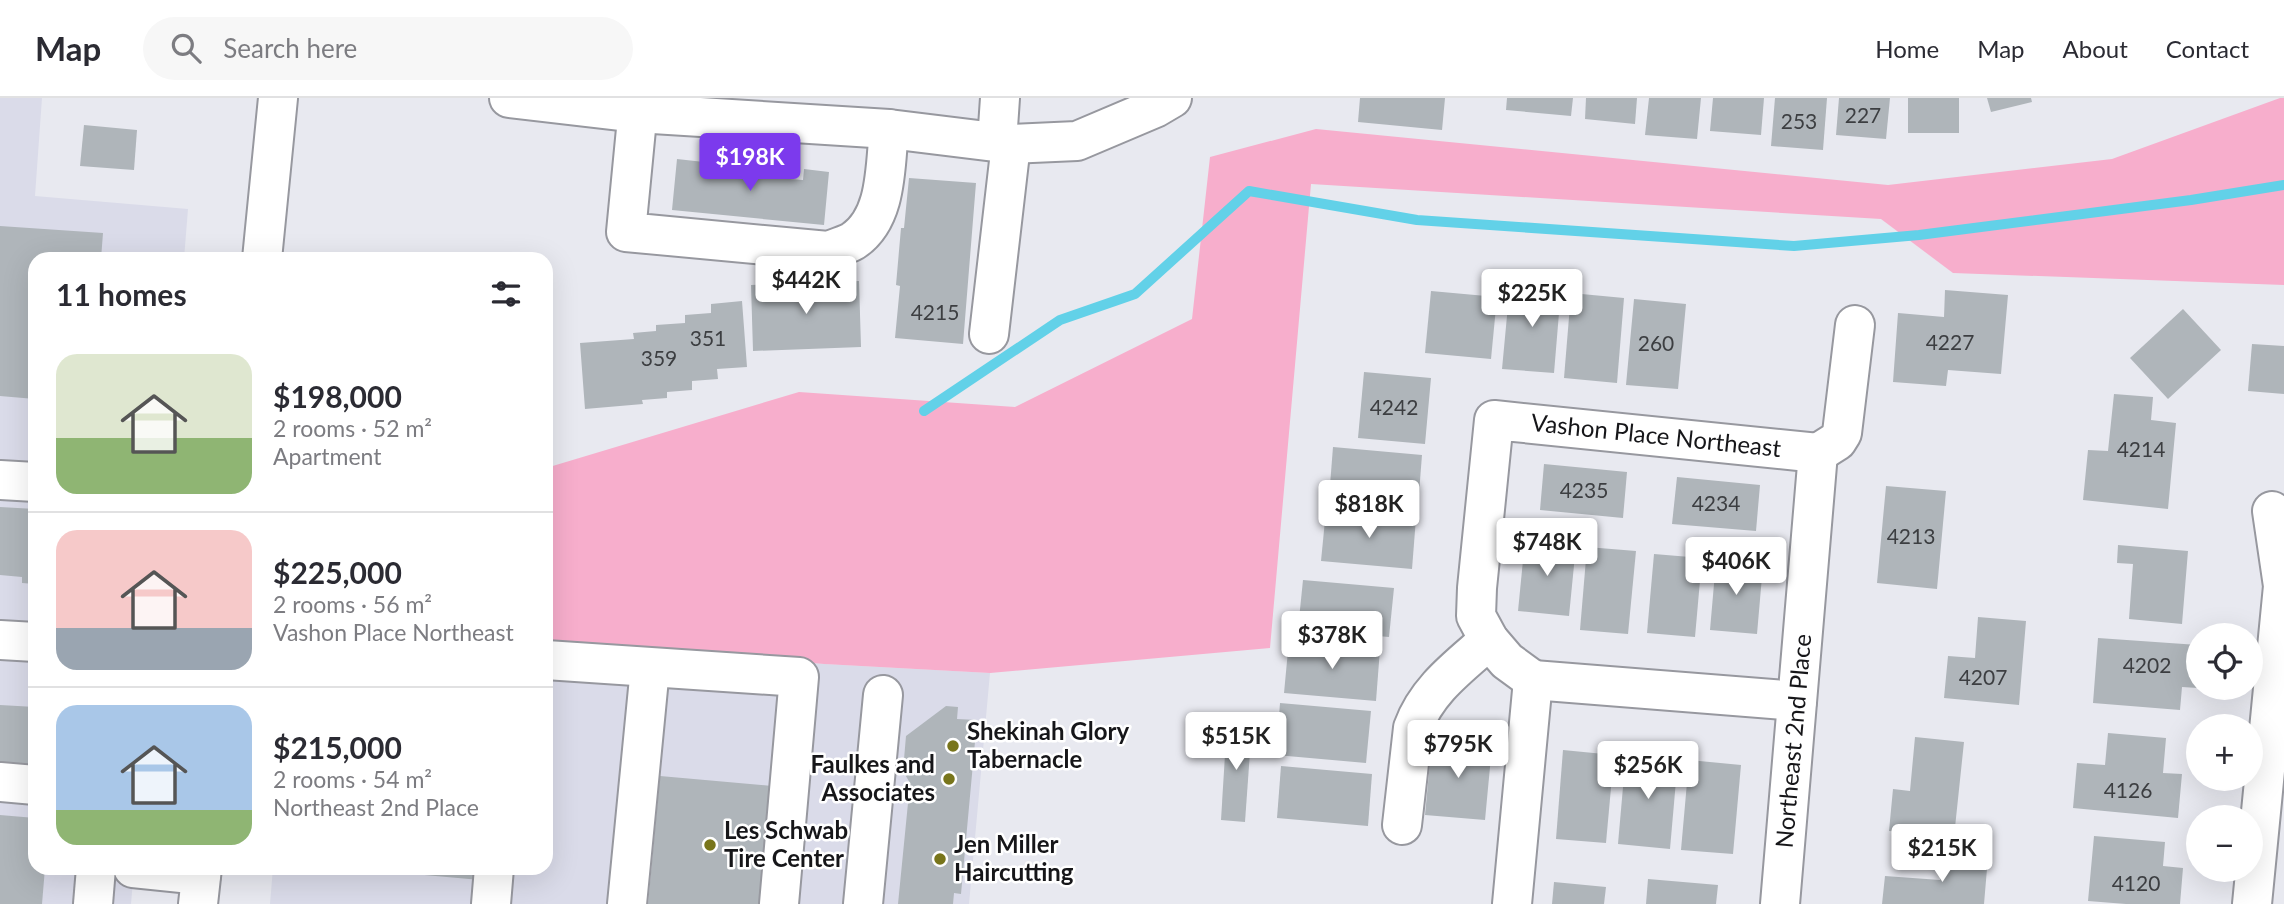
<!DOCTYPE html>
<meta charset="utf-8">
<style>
:root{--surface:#fff;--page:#f7f7f7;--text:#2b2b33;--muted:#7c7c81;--line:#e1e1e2;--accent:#7c3aed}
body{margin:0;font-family:Lato,sans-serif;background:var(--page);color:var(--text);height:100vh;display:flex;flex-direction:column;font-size:26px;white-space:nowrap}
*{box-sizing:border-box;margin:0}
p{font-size:23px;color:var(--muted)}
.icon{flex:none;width:38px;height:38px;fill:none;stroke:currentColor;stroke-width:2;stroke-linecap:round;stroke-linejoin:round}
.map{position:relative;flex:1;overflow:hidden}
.sheet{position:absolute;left:28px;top:154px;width:525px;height:623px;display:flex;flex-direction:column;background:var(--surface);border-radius:21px;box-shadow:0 7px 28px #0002}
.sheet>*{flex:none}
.tools{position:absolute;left:2186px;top:525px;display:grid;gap:14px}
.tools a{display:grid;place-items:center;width:77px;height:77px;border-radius:50%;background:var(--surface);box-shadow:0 7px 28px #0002;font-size:35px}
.price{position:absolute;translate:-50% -60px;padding:0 16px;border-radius:7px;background:#fff;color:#222;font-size:23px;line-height:46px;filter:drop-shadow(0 2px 4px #0008)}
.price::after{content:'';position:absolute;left:50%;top:42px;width:21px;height:16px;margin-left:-10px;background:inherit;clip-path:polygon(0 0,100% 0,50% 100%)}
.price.current{background:var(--accent);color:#fff}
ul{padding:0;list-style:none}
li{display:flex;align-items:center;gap:21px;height:175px;padding:0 28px}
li+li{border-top:2px solid var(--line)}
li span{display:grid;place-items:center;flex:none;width:196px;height:140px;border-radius:21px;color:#555}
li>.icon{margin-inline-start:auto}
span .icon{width:84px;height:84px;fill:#fffc;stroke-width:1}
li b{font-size:30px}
h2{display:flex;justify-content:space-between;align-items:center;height:84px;padding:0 28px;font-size:30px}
header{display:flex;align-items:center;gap:42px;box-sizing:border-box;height:98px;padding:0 35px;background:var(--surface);border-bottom:2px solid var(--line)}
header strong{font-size:33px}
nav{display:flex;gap:38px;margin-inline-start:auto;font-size:24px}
.search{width:490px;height:63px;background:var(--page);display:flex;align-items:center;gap:18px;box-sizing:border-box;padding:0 24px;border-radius:38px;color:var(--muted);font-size:26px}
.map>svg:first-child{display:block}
.built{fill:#dadbe9}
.green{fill:#f7aecc}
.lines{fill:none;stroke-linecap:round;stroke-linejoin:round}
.stream{stroke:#62d1e8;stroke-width:10}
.building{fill:#afb5ba}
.minor-casing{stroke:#97989f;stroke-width:42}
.major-casing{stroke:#97989f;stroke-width:42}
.minor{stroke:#fff;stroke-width:38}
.major{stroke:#fff;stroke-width:38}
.poi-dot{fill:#78751b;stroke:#fff;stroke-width:2.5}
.labels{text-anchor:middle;stroke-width:5;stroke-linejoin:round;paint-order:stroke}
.number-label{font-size:21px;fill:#3c3e41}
.street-label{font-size:24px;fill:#161619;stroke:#fff}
.poi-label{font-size:24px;font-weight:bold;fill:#161619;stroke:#fff;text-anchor:start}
</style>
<header>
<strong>Map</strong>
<div class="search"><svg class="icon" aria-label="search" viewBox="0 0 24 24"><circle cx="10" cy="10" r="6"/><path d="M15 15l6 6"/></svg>Search here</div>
<nav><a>Home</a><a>Map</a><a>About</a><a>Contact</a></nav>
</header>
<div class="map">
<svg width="2284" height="806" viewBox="0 0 2284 806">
<rect width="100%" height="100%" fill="#e8e9f0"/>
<g class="built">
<polygon points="0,0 42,0 35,98 188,111 184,161 35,161 35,770 134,770 131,806 0,806"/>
<polygon points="546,543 824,566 990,575 969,806 270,806 273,770 546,770"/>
</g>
<polygon class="green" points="2280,0 2284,0 2284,187 1953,175 1881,121 1311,86 1270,550 990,575 824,566 546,543 546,370 799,294 1015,309 1192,221 1210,59 1316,31 1888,87 2112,61"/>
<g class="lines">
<polyline class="stream" points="924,313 1060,222 1135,196 1249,93 1417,122 1794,148 1919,137 2191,102 2284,87"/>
</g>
<g class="building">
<polygon points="1360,0 1445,0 1442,32 1358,24"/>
<polygon points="1507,0 1573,0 1571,18 1506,12"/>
<polygon points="1586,0 1637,0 1635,26 1585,21"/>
<polygon points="1649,0 1701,0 1697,41 1645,37"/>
<polygon points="1713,0 1764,0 1761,37 1710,33"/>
<polygon points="1775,0 1827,0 1823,52 1771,48"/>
<polygon points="1839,0 1890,0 1886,41 1836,37"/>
<rect x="1908" y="0" width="51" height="35"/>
<polygon points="1987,0 2031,0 2032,4 1991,14"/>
<polygon points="84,27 137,32 134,72 80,68"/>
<polygon points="677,61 704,64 702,72 715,74 716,65 739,68 738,76 751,77 752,69 778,72 777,80 803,82 804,71 829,74 824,127 672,112"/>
<polygon points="909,80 976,85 963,246 895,240 900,188 896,187 901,130 904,130"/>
<polygon points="0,128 103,135 101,161 35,161 35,301 0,298"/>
<polygon points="859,183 861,249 753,253 751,187"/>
<polygon points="1510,186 1561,191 1554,275 1502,271"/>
<polygon points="1945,192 2008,197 2001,276 1948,272 1946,288 1893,284 1898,215 1944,219"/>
<polygon points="1431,193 1497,199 1491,261 1425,255"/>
<polygon points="1571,195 1624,200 1617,285 1564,280"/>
<polygon points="1634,201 1686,206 1678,291 1626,287"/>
<polygon points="742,203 747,269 717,271 718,281 692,283 692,292 667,294 667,300 642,302 643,306 585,311 580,245 634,241 633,235 656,233 656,227 685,225 685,217 711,215 711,206"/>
<polygon points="2183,211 2221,252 2168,301 2130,260"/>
<polygon points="2252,246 2284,248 2284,296 2248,293"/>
<polygon points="1364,274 1431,280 1425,346 1358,340"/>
<polygon points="2114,296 2153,299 2151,322 2176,325 2168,411 2083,402 2088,352 2108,353"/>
<polygon points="1333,349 1422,357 1418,408 1329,400"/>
<polygon points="1544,366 1627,374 1623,420 1540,412"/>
<polygon points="1677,379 1760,387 1756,433 1672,426"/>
<polygon points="1886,388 1946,393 1937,491 1877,485"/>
<polygon points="0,409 35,411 35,486 22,485 22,479 0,477"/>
<polygon points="1326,412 1416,420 1412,471 1321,463"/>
<polygon points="1525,442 1576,447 1569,518 1518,513"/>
<polygon points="2118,447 2188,453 2182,526 2129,521 2133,466 2117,465"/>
<polygon points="1587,449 1636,453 1628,536 1580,532"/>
<polygon points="1654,456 1702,460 1695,539 1647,535"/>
<polygon points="1716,463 1763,467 1757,536 1710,532"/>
<polygon points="1303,482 1394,490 1389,539 1298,531"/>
<polygon points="1978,519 2026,523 2019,607 1944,600 1948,558 1975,560"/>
<polygon points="2098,540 2198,547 2198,590 2182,589 2180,612 2093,605"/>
<polygon points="1289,542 1380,551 1376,603 1284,595"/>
<polygon points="1280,605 1371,613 1366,665 1276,657"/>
<polygon points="0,607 35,609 35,670 0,669"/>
<polygon points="946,608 958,609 957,621 977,622 961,796 954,795 953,806 898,806 910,685 903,673 906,638"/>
<polygon points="1227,624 1252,626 1245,724 1221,722"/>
<polygon points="2108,635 2166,640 2163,675 2182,676 2178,720 2073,710 2077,665 2105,667"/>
<polygon points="1915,639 1964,644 1954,739 1889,733 1893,691 1910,693"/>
<polygon points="1432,643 1492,648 1485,722 1425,717"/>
<polygon points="1563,652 1614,657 1606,745 1556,741"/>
<polygon points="1626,655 1678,660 1670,751 1618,746"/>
<polygon points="1689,662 1741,667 1733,756 1681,752"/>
<polygon points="1281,668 1372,676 1368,728 1277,720"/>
<polygon points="660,678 772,688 762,806 648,806"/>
<polygon points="0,717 35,720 35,770 45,770 42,806 0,806"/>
<polygon points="2094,738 2165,744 2163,768 2183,770 2180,806 2126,806 2088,803"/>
<polygon points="1942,755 1988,759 1984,806 1882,806 1885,778 1940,782"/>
<polygon points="369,770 481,770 480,782 369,772"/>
<polygon points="1648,781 1718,787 1716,806 1646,806"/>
<polygon points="1554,784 1606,789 1604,806 1552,806"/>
</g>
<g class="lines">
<g class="minor-casing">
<g id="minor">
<polyline points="509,0 637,15 889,31 1011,46 1077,43 1155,10 1172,0"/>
<path d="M 639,0 L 626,134 L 828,153 C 836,150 846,147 853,143 C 888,120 885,67 889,31"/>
<polyline points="997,44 1000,0"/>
<polyline points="989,236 1011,46"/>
<polyline points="1818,355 1837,343 1842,335 1855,227"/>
<polyline points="0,382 35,384"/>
<polyline points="0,542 35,544"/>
<polyline points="546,562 799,579 779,806"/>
<polyline points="1533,582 1797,603"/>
<polyline points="0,684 35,687"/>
<path d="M 1402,727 L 1413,630 C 1427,591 1460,568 1489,542"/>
<polyline points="133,770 201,777"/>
<polyline points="93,806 96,770"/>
<polyline points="491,806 494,770"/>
<polyline points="627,806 650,570"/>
<polyline points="863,806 883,597"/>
<polyline points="1512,806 1533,582 1507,563 1489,542 1476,518 1477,490 1494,322 1818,355"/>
<polyline points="1780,806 1818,355"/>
<polyline points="2252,806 2283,488 2272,413"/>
</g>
</g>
<g class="major-casing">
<g id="major">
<polyline points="262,161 278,0"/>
<polyline points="198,806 202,770"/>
</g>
</g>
<use href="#minor" class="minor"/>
<use href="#major" class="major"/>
</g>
<g class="poi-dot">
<circle cx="953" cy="648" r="7"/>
<circle cx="949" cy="681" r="7"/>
<circle cx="710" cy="747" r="7"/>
<circle cx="940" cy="761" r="7"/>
</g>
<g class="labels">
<g class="number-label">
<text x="1863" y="25">227</text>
<text x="1799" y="31">253</text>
<text x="935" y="222">4215</text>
<text x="708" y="248">351</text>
<text x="1950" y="252">4227</text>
<text x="1656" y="253">260</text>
<text x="659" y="268">359</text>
<text x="1394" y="317">4242</text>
<text x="2141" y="359">4214</text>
<text x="1584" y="400">4235</text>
<text x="1716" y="413">4234</text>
<text x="1911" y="446">4213</text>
<text x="2147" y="575">4202</text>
<text x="1983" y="587">4207</text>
<text x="2128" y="700">4126</text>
<text x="2136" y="793">4120</text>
</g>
<g class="street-label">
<text transform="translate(1656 338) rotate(6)" y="8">Vashon Place Northeast</text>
<text transform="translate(1794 643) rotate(-85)" y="8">Northeast 2nd Place</text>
</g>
<g class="poi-label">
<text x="967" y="642">Shekinah Glory<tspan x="967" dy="28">Tabernacle</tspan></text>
<text x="935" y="675" text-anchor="end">Faulkes and<tspan x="935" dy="28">Associates</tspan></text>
<text x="724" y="741">Les Schwab<tspan x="724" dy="28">Tire Center</tspan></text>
<text x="954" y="755">Jen Miller<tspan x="954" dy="28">Haircutting</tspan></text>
</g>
</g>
</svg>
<div class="tools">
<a><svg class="icon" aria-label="locate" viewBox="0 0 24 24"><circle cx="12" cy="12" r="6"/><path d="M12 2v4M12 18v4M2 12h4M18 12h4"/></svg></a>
<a>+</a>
<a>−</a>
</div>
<b class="price current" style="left:750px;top:95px">$198K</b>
<b class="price" style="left:806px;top:218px">$442K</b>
<b class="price" style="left:1532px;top:231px">$225K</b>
<b class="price" style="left:1369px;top:442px">$818K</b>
<b class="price" style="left:1547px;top:480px">$748K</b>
<b class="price" style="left:1736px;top:499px">$406K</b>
<b class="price" style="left:1332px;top:573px">$378K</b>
<b class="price" style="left:1236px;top:674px">$515K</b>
<b class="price" style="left:1458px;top:682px">$795K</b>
<b class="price" style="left:1648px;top:703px">$256K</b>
<b class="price" style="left:1942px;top:786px">$215K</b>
<section class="sheet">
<h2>11 homes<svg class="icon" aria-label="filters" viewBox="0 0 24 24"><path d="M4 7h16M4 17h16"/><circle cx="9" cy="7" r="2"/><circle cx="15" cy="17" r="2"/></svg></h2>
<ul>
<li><span style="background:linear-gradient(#dfe7d0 60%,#8fb573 0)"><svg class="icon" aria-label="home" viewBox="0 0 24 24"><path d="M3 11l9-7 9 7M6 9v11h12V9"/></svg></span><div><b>$198,000</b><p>2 rooms · 52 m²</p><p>Apartment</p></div></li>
<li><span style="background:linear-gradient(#f6c9c9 70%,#9aa5b1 0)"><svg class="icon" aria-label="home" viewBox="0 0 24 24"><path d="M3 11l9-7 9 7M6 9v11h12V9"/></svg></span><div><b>$225,000</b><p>2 rooms · 56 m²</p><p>Vashon Place Northeast</p></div></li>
<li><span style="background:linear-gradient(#a9c7e8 75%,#8fb573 0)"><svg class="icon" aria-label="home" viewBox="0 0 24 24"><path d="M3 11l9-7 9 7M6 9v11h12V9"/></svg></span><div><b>$215,000</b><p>2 rooms · 54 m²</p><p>Northeast 2nd Place</p></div></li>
</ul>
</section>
</div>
